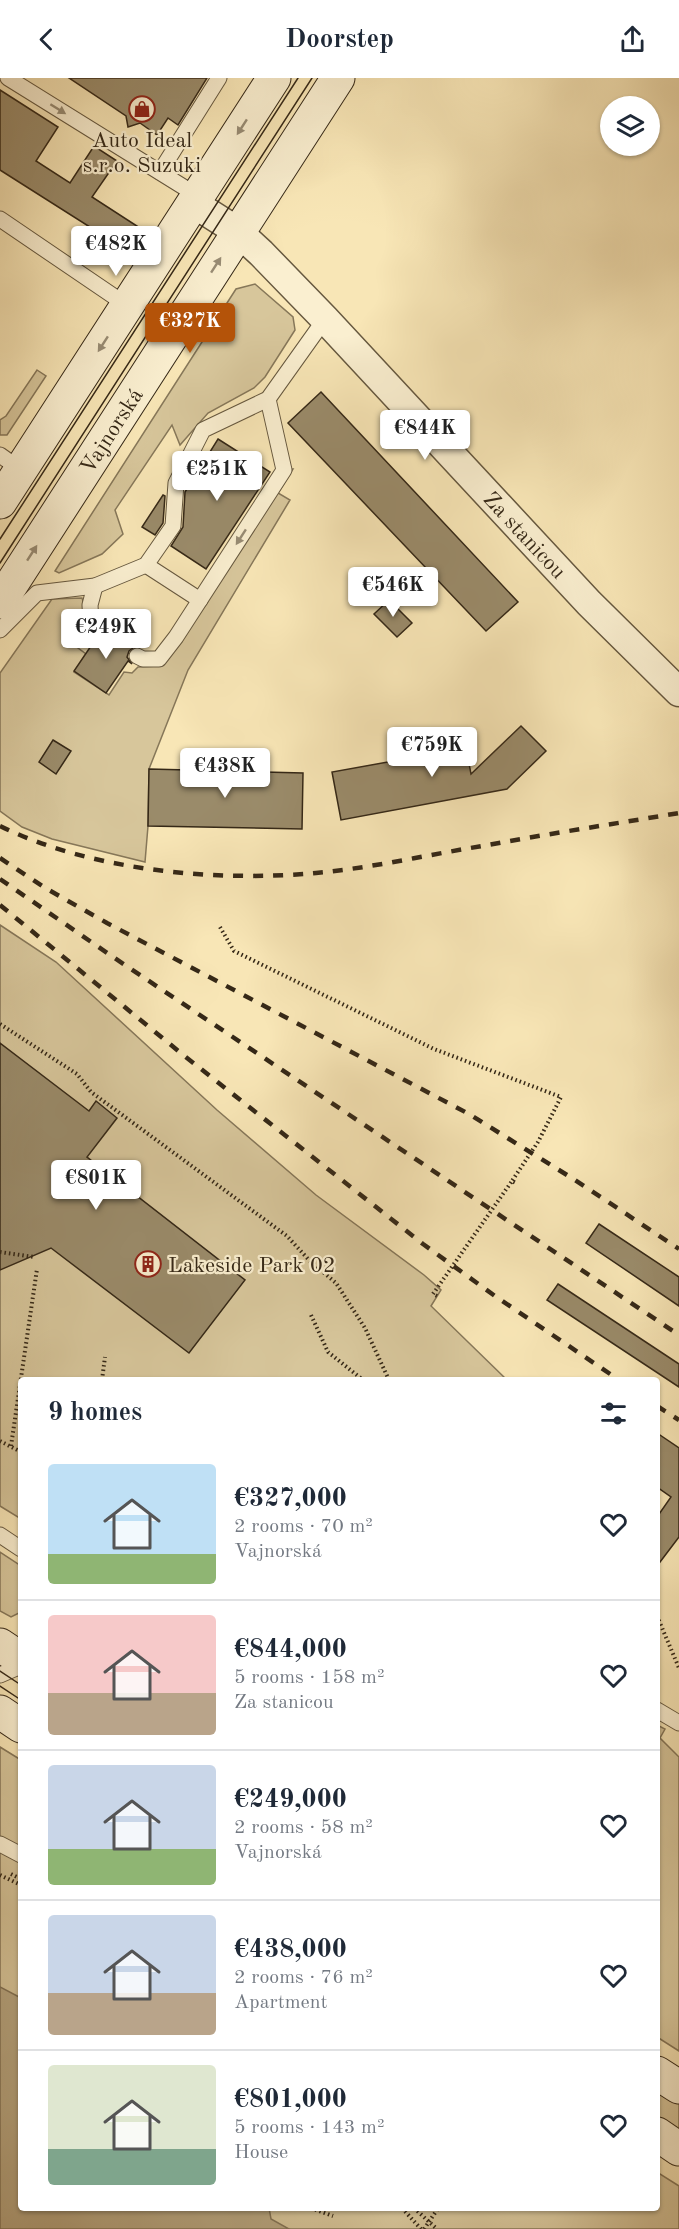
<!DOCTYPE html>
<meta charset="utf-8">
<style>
:root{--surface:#fff;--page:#f6f6f7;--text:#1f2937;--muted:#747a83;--line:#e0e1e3;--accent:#b45309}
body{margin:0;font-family:"Old Standard TT",serif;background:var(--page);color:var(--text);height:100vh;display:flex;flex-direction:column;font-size:22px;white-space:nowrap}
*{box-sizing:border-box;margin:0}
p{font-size:20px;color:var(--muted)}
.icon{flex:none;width:33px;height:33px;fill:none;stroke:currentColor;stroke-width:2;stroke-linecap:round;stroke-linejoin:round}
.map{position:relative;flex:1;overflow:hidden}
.panel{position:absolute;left:18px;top:1299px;width:642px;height:834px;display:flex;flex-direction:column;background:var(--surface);border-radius:6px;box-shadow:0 2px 4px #0004}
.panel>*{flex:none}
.tools{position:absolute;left:600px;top:18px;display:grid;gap:12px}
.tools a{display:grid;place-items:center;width:60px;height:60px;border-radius:50%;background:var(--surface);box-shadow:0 2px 4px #0004;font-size:30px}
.price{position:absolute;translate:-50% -51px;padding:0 14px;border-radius:6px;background:#fff;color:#222;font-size:20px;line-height:39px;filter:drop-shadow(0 2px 3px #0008)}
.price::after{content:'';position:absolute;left:50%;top:36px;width:18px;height:14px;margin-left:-9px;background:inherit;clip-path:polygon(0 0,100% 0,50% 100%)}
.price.on{background:var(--accent);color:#fff}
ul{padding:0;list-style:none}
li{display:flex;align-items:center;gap:18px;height:150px;padding:0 30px}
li+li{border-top:2px solid var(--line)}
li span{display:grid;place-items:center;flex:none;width:168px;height:120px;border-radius:6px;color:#555}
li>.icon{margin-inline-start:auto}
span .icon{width:72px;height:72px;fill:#fffc;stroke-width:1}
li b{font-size:26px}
h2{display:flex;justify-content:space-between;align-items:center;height:72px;padding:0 30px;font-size:26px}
header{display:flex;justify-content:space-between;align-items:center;height:78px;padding:0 30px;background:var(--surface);font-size:27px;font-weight:800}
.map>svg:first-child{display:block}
.green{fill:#d7c69b;stroke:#867759;stroke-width:1.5}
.water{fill:#b6a580;stroke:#827356;stroke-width:1.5}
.building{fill:#9a8b6a;stroke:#352817;stroke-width:1.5}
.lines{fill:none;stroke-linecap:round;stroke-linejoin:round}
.service-casing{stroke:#66583f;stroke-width:17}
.minor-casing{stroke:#66583f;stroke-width:31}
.secondary-casing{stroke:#352817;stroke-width:35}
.path{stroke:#352817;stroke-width:4;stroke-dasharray:1.5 3;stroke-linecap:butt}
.service{stroke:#faefd0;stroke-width:15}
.minor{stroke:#faefd0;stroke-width:28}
.secondary{stroke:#faefd0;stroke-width:33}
.tram{stroke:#352817;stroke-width:1.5}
.rail{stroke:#352817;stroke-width:4.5;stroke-dasharray:10 10;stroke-linecap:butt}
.oneway{fill:#988c74}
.labels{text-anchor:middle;stroke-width:4.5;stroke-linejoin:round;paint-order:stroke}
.poi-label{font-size:22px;fill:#352817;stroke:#faefd0}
.street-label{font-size:22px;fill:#352817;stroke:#faefd0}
</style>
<header><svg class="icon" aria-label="back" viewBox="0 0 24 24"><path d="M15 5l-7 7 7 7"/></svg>Doorstep<svg class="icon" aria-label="share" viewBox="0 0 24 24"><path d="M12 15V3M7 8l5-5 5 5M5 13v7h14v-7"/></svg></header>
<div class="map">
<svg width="679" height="2151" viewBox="0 0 679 2151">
<rect width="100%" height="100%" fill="#f8e6b6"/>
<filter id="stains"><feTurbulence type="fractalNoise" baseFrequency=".00333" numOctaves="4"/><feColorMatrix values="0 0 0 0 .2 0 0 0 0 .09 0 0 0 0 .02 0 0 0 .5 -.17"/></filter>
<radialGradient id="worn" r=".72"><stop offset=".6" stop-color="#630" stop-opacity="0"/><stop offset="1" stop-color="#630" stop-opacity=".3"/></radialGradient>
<g class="green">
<polygon points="255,206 293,239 295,252 265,299 254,310 208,335 180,367 172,347 115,432 123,456 102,476 59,495 55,493 236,211"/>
<polygon points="37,292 46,298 7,357 0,357 0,342 6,338"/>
<path d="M 290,391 L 293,391 L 278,415 L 290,422 L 188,592 L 149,691 L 148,748 L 145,784 L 52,761 L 22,749 L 0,733 L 0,595 L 52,521 L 82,520 C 85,526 81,536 83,544 L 70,564 L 86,576 L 74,594 L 109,617 L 124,594 L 132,595 L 138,589 L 158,588 Z"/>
<polygon points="0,847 56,884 217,1032 316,1117 424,1197 441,1212 431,1228 507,1302 21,1302 21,1441 0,1428"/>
<polygon points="0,1474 21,1488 21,1534 11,1539 0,1533"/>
<polygon points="657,1647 665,1651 660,1660 679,1679 679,1973 657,1959"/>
<polygon points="0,1669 21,1682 21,2130 657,2130 657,2094 679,2108 679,2151 0,2151"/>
<polygon points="657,2010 679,2024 679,2055 657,2041"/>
</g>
<polygon class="water" points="0,1909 21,1920 21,2130 269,2130 271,2141 289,2151 0,2151"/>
<g class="building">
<polygon points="69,0 207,0 178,47 168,40 157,57 140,45 128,49 126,38"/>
<polygon points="0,12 58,49 36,83 70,105 94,68 117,83 92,119 140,150 126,172 0,92"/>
<polygon points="321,314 518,524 486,553 288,345"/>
<polygon points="218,361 270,394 206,491 171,468 183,449 185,414"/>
<polygon points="163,417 165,418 163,445 155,457 142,449"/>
<polygon points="389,522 412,545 397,559 374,536"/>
<polygon points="106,546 141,569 136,568 129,573 127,579 132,586 128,583 106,615 74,593 95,562 102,562 107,559 109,554"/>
<polygon points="521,648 546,673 507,711 341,742 332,694 466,670 471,696"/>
<polygon points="53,662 71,673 56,696 39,684"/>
<polygon points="149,691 303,695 302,751 148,748"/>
<polygon points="0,965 89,1033 96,1023 117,1040 87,1079 245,1202 189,1275 51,1170 0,1192"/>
<polygon points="599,1146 679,1199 679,1228 586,1165"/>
<polygon points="558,1206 679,1286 679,1309 547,1222"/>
<polygon points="657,1355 679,1370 679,1459 657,1488 657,1439 671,1419 657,1409"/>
</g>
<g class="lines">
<g class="service-casing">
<g id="service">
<polyline points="8,0 198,118"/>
<polyline points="160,94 219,0"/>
<polyline points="0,141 128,228"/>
<polyline points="0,377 21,392"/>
<polyline points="146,487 200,522"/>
<polyline points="95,508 90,527 91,546 99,553"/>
<polyline points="0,552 37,515 95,508 146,487 173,448 176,405 203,352 268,321 325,241"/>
<polyline points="137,578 143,581 159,581 176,559 284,392 268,321"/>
<polyline points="0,1457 21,1471"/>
<polyline points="0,1597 21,1588"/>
<polyline points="657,1632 679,1645"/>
<polyline points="0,1766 21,1777"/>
</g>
</g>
<g class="minor-casing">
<g id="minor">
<path id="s1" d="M 193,125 L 237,153 L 261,175 L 325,241 L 589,525 L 679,614"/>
</g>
</g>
<g class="secondary-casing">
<g id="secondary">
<polyline points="0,424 274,0"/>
<path id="s2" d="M 0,524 L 338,0"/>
<polyline points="0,1567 21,1581"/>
<polyline points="0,1634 21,1648"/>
<polyline points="657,1995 679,2009"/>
<polyline points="657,2056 679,2071"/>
</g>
</g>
<g class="path">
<polyline points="220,849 234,873 434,971 561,1019 538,1064 512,1103"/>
<polyline points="0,946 77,996 91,1014 287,1158 309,1182 336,1205 365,1250 389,1302"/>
<polyline points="0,1174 34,1179"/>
<polyline points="437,1218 433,1216 512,1103 516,1105"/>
<polyline points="311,1237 328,1274 363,1302"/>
<polyline points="102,1302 105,1279"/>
<polyline points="0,1363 21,1374"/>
<polyline points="11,1368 37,1191"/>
<polyline points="657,1538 679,1590"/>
<polyline points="11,1796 21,1801"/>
<polyline points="0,1797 21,1807"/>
<polyline points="311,2130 333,2138"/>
<polyline points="402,2130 421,2151"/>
<polyline points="414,2130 437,2151"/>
<polyline points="424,2151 437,2132"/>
</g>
<use href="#service" class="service"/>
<use href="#minor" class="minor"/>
<use href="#secondary" class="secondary"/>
<g class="tram">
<polyline points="0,461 298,0"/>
<polyline points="0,485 312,0"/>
<polyline points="0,1593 21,1607"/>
<polyline points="0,1608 21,1622"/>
</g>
<g class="rail">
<path d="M 0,748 C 92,793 215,804 316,795 C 371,790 427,777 482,768 C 547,756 613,746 679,735"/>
<polyline points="0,780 47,811 107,845 469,1036 575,1102 679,1171"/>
<polyline points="0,801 113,879 679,1257"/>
<polyline points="0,827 182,976 423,1166 495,1218 619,1302"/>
<polyline points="657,1328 679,1342"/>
</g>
</g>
<defs><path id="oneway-solid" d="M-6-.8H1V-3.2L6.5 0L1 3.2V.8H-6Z" transform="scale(1.5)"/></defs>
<g class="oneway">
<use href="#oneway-solid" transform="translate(58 31) rotate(32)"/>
<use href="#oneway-solid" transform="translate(242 49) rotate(123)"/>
<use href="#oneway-solid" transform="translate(216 187) rotate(-57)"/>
<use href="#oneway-solid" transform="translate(103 266) rotate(123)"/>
<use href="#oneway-solid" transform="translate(241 459) rotate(123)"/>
<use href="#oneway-solid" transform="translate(32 475) rotate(-57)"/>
</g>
<defs>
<g id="shop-ring" transform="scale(1.35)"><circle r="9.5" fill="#faefd0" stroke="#8f2418" stroke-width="1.5"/><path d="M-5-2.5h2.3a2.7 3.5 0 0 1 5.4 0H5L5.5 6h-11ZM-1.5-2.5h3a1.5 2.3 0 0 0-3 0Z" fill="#8f2418"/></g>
<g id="building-ring" transform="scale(1.35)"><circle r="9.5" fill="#faefd0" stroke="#8f2418" stroke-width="1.5"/><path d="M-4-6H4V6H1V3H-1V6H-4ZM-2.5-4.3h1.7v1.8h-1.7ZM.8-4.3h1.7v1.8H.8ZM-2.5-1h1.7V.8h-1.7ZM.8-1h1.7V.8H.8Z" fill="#8f2418"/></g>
</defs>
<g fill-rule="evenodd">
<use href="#shop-ring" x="142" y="31"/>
<use href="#building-ring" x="148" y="1186"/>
</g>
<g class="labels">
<g class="poi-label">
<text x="142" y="69">Auto Ideal<tspan x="142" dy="25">s.r.o. Suzuki</tspan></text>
<text x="168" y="1194" text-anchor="start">Lakeside Park 02</text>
</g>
<g class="street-label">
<text dy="8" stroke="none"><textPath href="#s2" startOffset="204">Vajnorská</textPath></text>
<text dy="8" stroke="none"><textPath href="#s1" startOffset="471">Za stanicou</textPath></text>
</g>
</g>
<rect width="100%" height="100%" filter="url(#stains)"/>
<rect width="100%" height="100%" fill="url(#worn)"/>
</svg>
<div class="tools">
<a><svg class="icon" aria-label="layers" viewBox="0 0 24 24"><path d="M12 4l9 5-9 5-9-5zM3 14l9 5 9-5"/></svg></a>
</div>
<b class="price" style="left:116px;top:199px">€482K</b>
<b class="price on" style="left:190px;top:276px">€327K</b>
<b class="price" style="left:425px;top:383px">€844K</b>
<b class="price" style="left:217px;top:424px">€251K</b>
<b class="price" style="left:393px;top:540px">€546K</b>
<b class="price" style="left:106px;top:582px">€249K</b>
<b class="price" style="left:432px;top:700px">€759K</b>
<b class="price" style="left:225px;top:721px">€438K</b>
<b class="price" style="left:96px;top:1133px">€801K</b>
<section class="panel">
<h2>9 homes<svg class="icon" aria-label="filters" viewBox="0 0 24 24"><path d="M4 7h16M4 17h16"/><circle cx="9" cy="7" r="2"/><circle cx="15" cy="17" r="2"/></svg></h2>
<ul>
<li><span style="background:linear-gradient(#bfe0f5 75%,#8fb573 0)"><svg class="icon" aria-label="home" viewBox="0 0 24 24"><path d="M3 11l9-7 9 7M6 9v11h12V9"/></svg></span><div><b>€327,000</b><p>2 rooms · 70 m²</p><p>Vajnorská</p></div><svg class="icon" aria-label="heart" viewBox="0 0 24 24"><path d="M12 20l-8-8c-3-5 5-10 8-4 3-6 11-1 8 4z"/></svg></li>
<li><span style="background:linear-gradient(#f6c9c9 65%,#b9a48a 0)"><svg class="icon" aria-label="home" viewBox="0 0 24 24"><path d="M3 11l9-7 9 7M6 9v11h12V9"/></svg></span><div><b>€844,000</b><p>5 rooms · 158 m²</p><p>Za stanicou</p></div><svg class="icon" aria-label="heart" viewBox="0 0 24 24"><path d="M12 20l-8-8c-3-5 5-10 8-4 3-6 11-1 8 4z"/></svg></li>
<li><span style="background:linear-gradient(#c9d6e8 70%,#8fb573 0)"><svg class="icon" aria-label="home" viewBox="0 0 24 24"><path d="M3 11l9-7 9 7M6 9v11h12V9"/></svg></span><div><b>€249,000</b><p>2 rooms · 58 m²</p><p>Vajnorská</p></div><svg class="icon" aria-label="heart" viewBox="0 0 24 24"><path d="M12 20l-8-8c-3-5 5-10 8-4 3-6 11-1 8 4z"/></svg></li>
<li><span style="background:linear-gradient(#c9d6e8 65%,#b9a48a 0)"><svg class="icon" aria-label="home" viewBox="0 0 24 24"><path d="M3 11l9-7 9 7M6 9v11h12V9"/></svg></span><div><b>€438,000</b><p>2 rooms · 76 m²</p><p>Apartment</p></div><svg class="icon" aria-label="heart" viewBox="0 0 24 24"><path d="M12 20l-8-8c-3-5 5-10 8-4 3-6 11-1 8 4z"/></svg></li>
<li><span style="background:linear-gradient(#dfe7d0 70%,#7fa58c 0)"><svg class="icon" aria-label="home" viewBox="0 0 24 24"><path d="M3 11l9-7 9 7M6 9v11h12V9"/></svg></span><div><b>€801,000</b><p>5 rooms · 143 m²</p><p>House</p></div><svg class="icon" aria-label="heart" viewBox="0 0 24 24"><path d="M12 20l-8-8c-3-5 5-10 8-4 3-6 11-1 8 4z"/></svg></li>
</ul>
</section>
</div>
